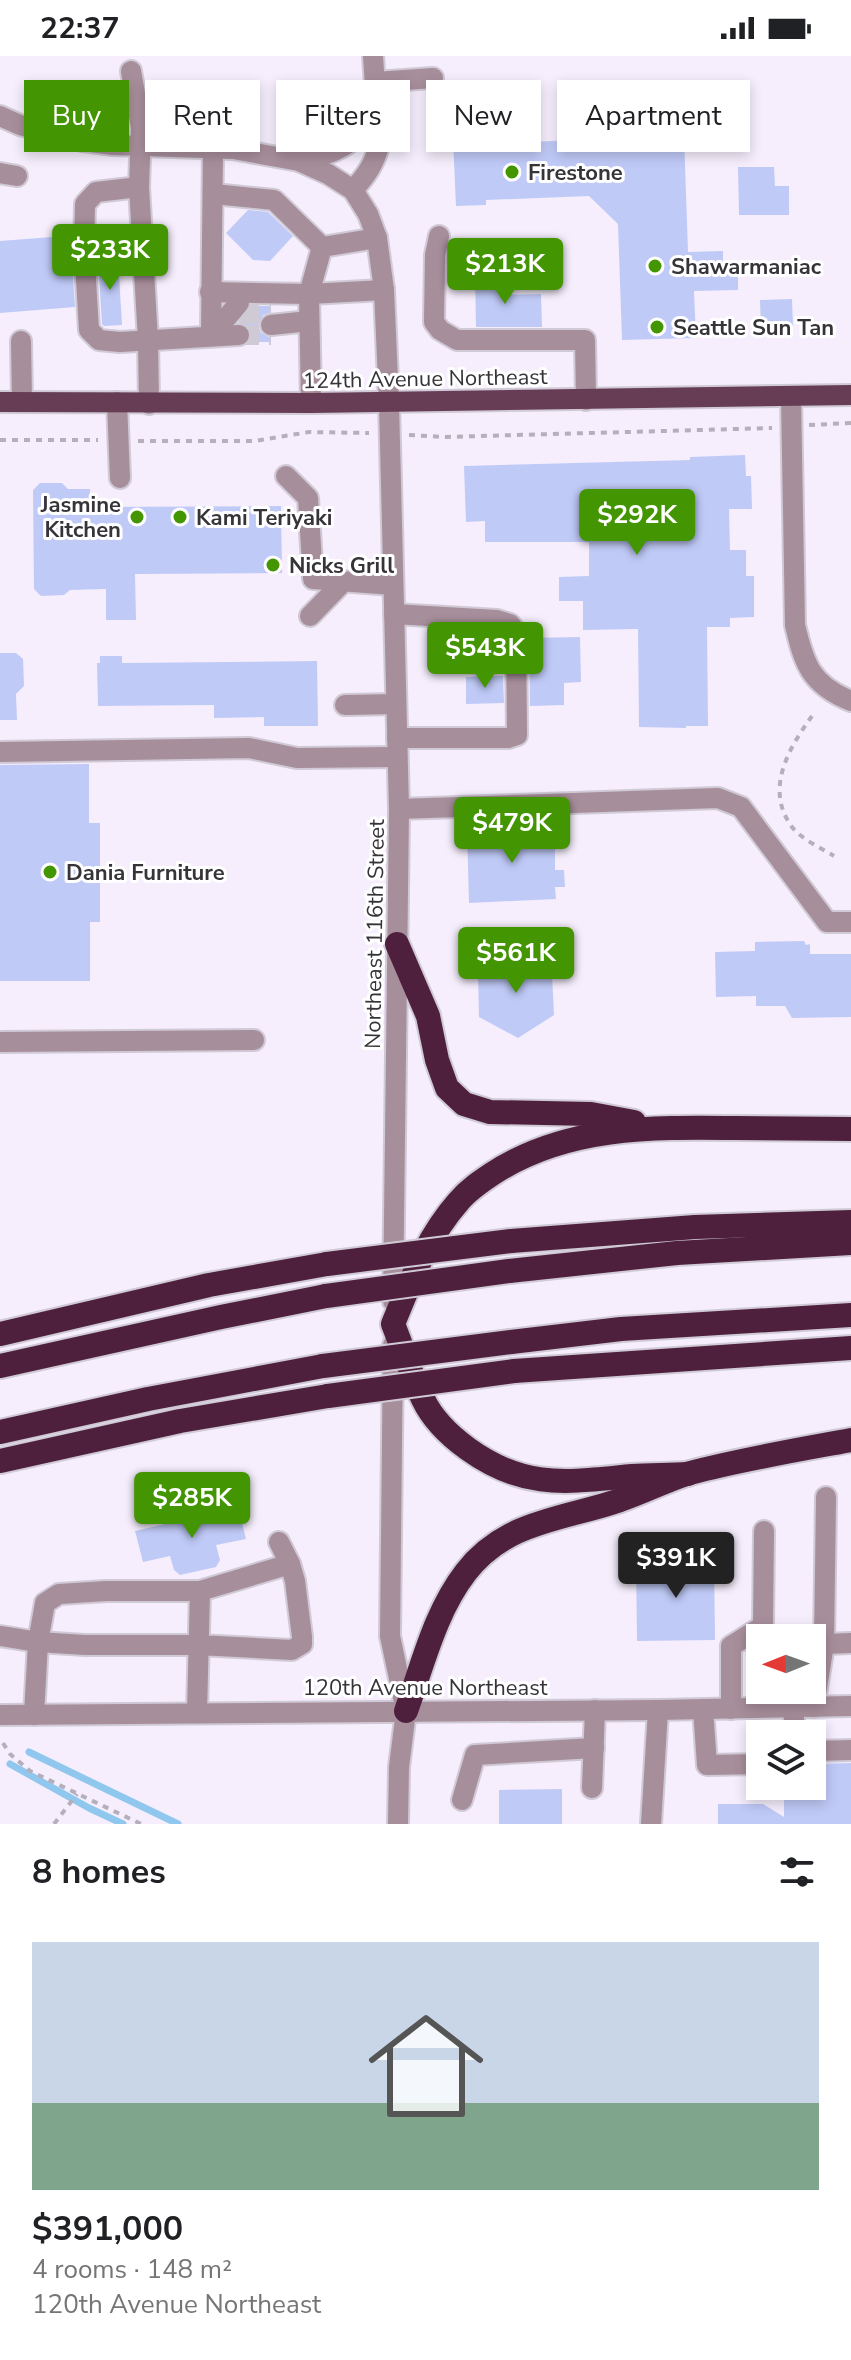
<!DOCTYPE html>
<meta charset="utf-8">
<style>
:root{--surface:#fff;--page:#f6f6f6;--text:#202124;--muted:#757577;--line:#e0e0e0;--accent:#439501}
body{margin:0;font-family:"Nunito Sans",sans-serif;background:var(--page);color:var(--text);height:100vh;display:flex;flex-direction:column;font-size:30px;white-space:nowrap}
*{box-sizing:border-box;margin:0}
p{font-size:26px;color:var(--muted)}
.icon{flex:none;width:44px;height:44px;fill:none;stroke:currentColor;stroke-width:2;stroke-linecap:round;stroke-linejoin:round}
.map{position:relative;height:1768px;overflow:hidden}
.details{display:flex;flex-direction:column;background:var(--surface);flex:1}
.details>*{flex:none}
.banner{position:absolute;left:24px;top:24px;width:804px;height:72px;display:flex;gap:16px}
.needle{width:52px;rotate:269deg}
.buttons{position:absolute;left:746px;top:1568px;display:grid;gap:16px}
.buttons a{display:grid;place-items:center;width:80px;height:80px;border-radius:0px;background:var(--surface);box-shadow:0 4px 12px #0003;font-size:40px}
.price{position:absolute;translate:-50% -68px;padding:0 18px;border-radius:8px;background:var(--accent);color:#fff;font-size:26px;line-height:52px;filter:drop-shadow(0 2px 4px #0008)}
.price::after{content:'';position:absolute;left:50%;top:48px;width:24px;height:18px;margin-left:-12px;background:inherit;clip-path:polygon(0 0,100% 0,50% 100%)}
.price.selected{background:#222;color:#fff}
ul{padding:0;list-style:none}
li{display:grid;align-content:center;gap:16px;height:424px;padding:0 32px}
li+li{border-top:2px solid var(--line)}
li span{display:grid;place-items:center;height:248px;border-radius:0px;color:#555}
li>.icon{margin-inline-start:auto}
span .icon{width:144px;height:144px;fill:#fffc;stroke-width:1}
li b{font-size:34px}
h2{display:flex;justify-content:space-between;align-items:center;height:96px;padding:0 32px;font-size:34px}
.tag{padding:0 28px;border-radius:0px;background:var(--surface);box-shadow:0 4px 12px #0003;font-size:28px;line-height:72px}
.tag.selected{background:var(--accent);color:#fff}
.status{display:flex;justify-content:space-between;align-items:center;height:56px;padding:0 40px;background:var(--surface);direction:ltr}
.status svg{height:22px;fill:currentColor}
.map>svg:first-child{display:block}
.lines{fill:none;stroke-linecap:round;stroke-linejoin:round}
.stream{stroke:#90c7ee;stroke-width:7}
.building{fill:#c0caf7}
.minor-tunnel{stroke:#d0c9d6;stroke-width:20;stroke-dasharray:20 10;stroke-linecap:butt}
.minor-casing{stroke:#d0c9d6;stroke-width:24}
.major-casing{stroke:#d0c9d6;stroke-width:24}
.highway-casing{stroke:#d0c9d6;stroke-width:28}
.path{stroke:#b5afbb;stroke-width:4;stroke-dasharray:6 6;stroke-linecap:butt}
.minor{stroke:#a78e9b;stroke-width:20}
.major{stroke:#663d55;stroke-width:20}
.highway{stroke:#4e203d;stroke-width:24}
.highway-bridge-casing{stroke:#d0c9d6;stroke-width:28;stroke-linecap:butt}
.highway-bridge{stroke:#4e203d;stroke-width:24}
.poi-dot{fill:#439501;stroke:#fff;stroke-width:3}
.labels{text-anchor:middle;stroke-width:6;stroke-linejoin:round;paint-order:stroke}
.poi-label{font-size:22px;font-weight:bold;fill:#363439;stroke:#fff;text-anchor:start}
.street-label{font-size:22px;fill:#363439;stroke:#fff}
</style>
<div class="status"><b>22:37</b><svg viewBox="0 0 49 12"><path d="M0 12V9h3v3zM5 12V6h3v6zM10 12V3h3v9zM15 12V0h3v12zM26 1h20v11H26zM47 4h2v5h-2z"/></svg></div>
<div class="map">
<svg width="851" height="1768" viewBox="0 0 851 1768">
<rect width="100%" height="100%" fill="#f6eefd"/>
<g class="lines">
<g class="stream">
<polyline points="29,1696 178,1768"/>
<polyline points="10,1708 89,1752 123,1768"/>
</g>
</g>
<g class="building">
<polygon points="684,79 688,196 723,195 723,212 738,212 738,234 694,235 696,282 622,284 618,168 589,140 486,144 486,149 456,150 453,84 483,83 484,88"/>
<polygon points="738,111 774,111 775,130 789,130 789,159 739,159"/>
<polygon points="248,154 268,156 293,180 270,205 253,204 226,177"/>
<polygon points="65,180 67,206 72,205 75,251 0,257 0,185"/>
<polygon points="118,202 122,269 104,270 102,268 98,203"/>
<polygon points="475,219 501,219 501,239 541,238 542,271 476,271"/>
<polygon points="792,243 793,271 761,273 760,244"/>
<polygon points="252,250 271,250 271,256 263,259 258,270 261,277 271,282 271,286 250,286 252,279 250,273 240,266"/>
<polygon points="745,399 746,420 751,420 752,453 729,453 730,494 746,494 746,520 754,520 754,561 730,562 730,571 707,571 708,670 686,670 686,672 639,671 638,573 583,574 583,545 559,545 559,521 589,520 589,486 485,486 485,465 466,466 464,410 690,404 690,401"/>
<polygon points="40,427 62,427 68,433 90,433 90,451 281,450 282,517 135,518 136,564 106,564 106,533 70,534 64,539 41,540 34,533 33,434"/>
<polygon points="580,581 581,626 564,627 564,649 530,650 529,582"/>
<polygon points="0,597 16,597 23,603 24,630 16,638 17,664 0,664"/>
<polygon points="100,600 122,600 122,607 317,605 318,670 264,670 264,661 214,662 214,649 98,650 97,607 100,607"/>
<polygon points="503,620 504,647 466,648 466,621"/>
<polygon points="89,708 89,767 100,767 100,866 90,866 90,925 0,925 0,709"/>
<polygon points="467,773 555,773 555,814 564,814 565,831 555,831 556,843 469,847"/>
<polygon points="804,885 806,889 810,888 810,898 851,898 851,961 792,962 785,950 756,950 756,940 716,941 715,896 755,895 755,886"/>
<polygon points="515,897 552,918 554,959 518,982 479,961 478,919"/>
<polygon points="238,1451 246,1483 216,1489 220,1504 216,1511 180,1519 174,1514 170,1500 143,1506 135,1475"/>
<polygon points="714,1504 715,1584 637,1585 636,1505"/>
<polygon points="851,1707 851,1768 718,1768 718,1748 763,1748 784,1761 784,1731 812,1730 812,1708"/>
<polygon points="562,1733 562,1768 499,1768 499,1734"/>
</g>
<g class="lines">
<g class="minor-tunnel">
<polyline points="239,258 271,258"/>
<polyline points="239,279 271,279"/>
</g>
<g class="minor-casing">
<g id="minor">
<polyline points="131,15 141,72 139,131 148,284 149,348"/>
<polyline points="375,26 433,22"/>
<polyline points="0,60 20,69 83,85 113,89 233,93 299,105 328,118 353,134 368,158 377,182 384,234 389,347 399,753 393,1245"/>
<path d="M 299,105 C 319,100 343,96 357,79 C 365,70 370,56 376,45"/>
<polyline points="0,117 17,120"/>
<polyline points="139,131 96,136 85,148 84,190 89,274 99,284 120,286 239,279"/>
<path d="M 353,134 C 366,120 375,107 379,89 L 373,0"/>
<polyline points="214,138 274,144 322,191"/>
<polyline points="439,180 435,199 434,266 440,274 457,284 585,284 586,344"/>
<polyline points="210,236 309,238 322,191 377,182"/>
<polyline points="271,269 309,265"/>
<polyline points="211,280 213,92"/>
<polyline points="211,280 239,247"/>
<polyline points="21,285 22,346"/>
<path d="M 791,341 L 795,569 C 804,608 811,629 851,645"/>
<polyline points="117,346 120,422"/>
<polyline points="311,347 309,238 384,234"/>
<polyline points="286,420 308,442 313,523 393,529"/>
<polyline points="394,558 497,564 510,568 516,576 517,679 508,682 397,682"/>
<polyline points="310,560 343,526"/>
<polyline points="345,649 396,648"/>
<polyline points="0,696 249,692 297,702 397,701"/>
<polyline points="399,753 718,742 741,751 827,866 851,866"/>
<polyline points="0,986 254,984"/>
<polyline points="393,1289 390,1580 406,1655 399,1711 398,1768"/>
<polyline points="279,1486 290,1508"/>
<polyline points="0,1580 38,1586 85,1589 198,1589 292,1594 302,1588 302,1581 295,1525 290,1508 200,1535 197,1657"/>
<polyline points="824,1588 851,1587"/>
<polyline points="793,1651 795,1678"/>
<polyline points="814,1651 824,1588 826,1441"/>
<polyline points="703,1653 707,1709 760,1708"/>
<polyline points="731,1653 731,1590 763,1570 764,1475"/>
<polyline points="0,1659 658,1654 851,1650"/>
<polyline points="34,1659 38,1586 45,1547 59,1538 106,1535 200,1535"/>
<polyline points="812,1695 851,1694"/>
<polyline points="592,1732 595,1654"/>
<polyline points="462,1744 475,1699 594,1692"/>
<polyline points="651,1768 658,1654"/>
</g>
</g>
<g class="major-casing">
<polyline id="major" points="0,346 311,347 851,339"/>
</g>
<g class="highway-casing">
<g id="highway">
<polyline points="397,888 428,960 437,1004 447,1032 464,1048 490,1056 591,1058 634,1066"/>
<polyline points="511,1185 695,1171 851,1166"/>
<polyline points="509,1215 677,1197 851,1187"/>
<polyline points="0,1278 209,1229 327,1208"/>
<polyline points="511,1286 621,1273 851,1259"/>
<polyline points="0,1310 221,1261 326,1240"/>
<polyline points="514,1315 851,1292"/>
<polyline points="0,1376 148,1343 323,1310"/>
<polyline points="0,1405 180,1365 328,1340"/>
<path d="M 688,1418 C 669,1419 651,1419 632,1420 C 567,1426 525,1434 468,1393 C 450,1380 432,1362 423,1343 C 411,1319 403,1293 393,1268 C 411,1224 427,1181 459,1145 C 468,1134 480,1126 492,1118 C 565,1070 651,1071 735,1072 C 773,1072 812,1073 851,1073"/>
<path d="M 406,1655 C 423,1608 435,1556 466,1516 C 504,1467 557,1464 611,1447 C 638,1439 663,1425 690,1417 C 743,1403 797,1394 851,1384"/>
</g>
</g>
<g class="path">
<polyline points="120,194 120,191 108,192 107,177 123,176"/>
<polyline points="809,369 851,367"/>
<polyline points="409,379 445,381 772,372"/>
<polyline points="0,384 98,384"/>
<polyline points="138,385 255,385 309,376 369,377"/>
<path d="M 812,660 C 789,692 764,733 792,771 C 801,783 821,792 834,800"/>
<polyline points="3,1687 10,1698 30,1715 141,1768"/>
<polyline points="54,1768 77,1738"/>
</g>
<use href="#minor" class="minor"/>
<use href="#major" class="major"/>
<use href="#highway" class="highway"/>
<g class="highway-bridge-casing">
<g id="highway-bridge">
<polyline points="327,1208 511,1185"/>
<polyline points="326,1240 509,1215"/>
<polyline points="323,1310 511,1286"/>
<polyline points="328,1340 514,1315"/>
</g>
</g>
<use href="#highway-bridge" class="highway-bridge"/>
</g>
<g class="poi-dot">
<circle cx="512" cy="116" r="8"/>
<circle cx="655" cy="210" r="8"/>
<circle cx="657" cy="271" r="8"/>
<circle cx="137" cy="461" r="8"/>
<circle cx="180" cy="461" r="8"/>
<circle cx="273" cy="509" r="8"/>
<circle cx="50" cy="816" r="8"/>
</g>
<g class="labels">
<g class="poi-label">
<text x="528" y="124">Firestone</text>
<text x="671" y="218">Shawarmaniac</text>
<text x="673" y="279">Seattle Sun Tan</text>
<text x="121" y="456" text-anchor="end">Jasmine<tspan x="121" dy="25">Kitchen</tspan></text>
<text x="196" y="469">Kami Teriyaki</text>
<text x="289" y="517">Nicks Grill</text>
<text x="66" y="824">Dania Furniture</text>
</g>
<g class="street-label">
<text transform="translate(425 322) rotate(-1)" y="8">124th Avenue Northeast</text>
<text transform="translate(374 878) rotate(-89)" y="8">Northeast 116th Street</text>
<text x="425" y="1639">120th Avenue Northeast</text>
</g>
</g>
</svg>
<div class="buttons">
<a><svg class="needle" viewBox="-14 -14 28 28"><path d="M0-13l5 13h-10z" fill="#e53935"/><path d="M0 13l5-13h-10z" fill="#757577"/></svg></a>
<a><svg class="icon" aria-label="layers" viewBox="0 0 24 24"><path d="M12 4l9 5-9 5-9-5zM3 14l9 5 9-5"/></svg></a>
</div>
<b class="price" style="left:110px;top:236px">$233K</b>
<b class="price" style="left:505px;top:250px">$213K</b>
<b class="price" style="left:637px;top:501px">$292K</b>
<b class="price" style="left:485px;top:634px">$543K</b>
<b class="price" style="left:512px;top:809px">$479K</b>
<b class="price" style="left:516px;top:939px">$561K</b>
<b class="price" style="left:192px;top:1484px">$285K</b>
<b class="price selected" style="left:676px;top:1544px">$391K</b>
<div class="banner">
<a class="tag selected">Buy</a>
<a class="tag">Rent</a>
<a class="tag">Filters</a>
<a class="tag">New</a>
<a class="tag">Apartment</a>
</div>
</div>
<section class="details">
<h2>8 homes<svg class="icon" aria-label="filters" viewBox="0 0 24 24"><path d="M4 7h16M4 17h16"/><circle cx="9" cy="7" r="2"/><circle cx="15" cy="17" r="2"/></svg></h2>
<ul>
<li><span style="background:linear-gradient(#c9d6e8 65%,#7fa58c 0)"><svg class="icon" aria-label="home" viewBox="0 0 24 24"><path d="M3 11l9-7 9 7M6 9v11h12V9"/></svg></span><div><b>$391,000</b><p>4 rooms · 148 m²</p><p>120th Avenue Northeast</p></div></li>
</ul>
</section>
